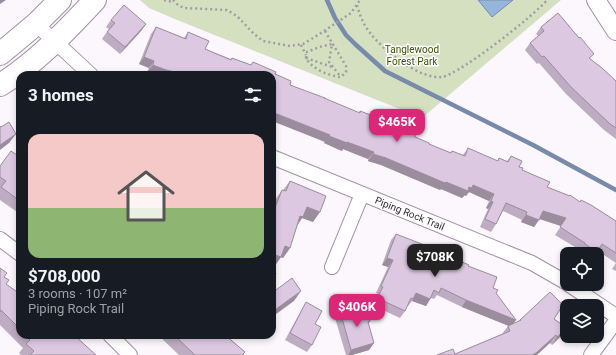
<!DOCTYPE html>
<meta charset="utf-8">
<style>
:root{--surface:#171b24;--page:#242831;--text:#f1f3f6;--muted:#9ea1a6;--line:#363941;--accent:#db2777}
body{margin:0;font-family:Roboto,sans-serif;background:var(--page);color:var(--text);height:100vh;display:flex;flex-direction:column;font-size:15px;white-space:nowrap}
*{box-sizing:border-box;margin:0}
p{font-size:13px;color:var(--muted)}
.icon{flex:none;width:22px;height:22px;fill:none;stroke:currentColor;stroke-width:2;stroke-linecap:round;stroke-linejoin:round}
.map{position:relative;flex:1;overflow:hidden}
.sheet{position:absolute;left:16px;top:71px;width:260px;height:268px;display:flex;flex-direction:column;background:var(--surface);border-radius:12px;box-shadow:0 2px 6px #0003}
.sheet>*{flex:none}
.controls{position:absolute;left:560px;top:247px;display:grid;gap:8px}
.controls a{display:grid;place-items:center;width:44px;height:44px;border-radius:8px;background:var(--surface);box-shadow:0 2px 6px #0003;font-size:20px}
.price{position:absolute;translate:-50% -34px;padding:0 9px;border-radius:8px;background:var(--accent);color:#fff;font-size:13px;line-height:26px;filter:drop-shadow(0 1px 2px #0008)}
.price::after{content:'';position:absolute;left:50%;top:24px;width:12px;height:9px;margin-left:-6px;background:inherit;clip-path:polygon(0 0,100% 0,50% 100%)}
.price.active{background:#222;color:#fff}
ul{padding:0;list-style:none}
li{display:grid;align-content:center;gap:8px;height:212px;padding:0 12px}
li+li{border-top:1px solid var(--line)}
li span{display:grid;place-items:center;height:124px;border-radius:12px;color:#555}
li>.icon{margin-inline-start:auto}
span .icon{width:72px;height:72px;fill:#fffc;stroke-width:1}
li b{font-size:17px}
h2{display:flex;justify-content:space-between;align-items:center;height:48px;padding:0 12px;font-size:17px}
.map>svg:first-child{display:block}
.green{fill:#d5e0c1}
.water{fill:#96b5dc;stroke:#788baa}
.lines{fill:none;stroke-linecap:round;stroke-linejoin:round}
.stream{stroke:#788baa;stroke-width:4.5}
.minor-casing{stroke:#a38fa7;stroke-width:16}
.tertiary-casing{stroke:#a38fa7;stroke-width:20}
.primary-casing{stroke:#a38fa7;stroke-width:24}
.path{stroke:#a29ca3;stroke-width:2.5;stroke-dasharray:2 3;stroke-linecap:butt}
.minor{stroke:#fff;stroke-width:14}
.tertiary{stroke:#fff;stroke-width:18}
.primary{stroke:#fff;stroke-width:22}
.wall{fill:#beacc2}
.shaded-wall{fill:#9b8c9e}
.building{fill:#ddc8e2;stroke:#9b8c9e}
.labels{text-anchor:middle;stroke-width:3;stroke-linejoin:round;paint-order:stroke}
.park-label{font-size:10px;fill:#3c4e02;stroke:#fff}
.street-label{font-size:10px;fill:#322a34;stroke:#fff}
</style>
<div class="map">
<svg width="616" height="355" viewBox="0 0 616 355">
<rect width="100%" height="100%" fill="#fbf7fc"/>
<polygon class="green" points="140,0 561,0 422,118 182,22 149,8"/>
<polygon class="water" points="478,0 513,0 492,17"/>
<g class="lines">
<polyline class="stream" points="327,0 335,18 346,35 355,44 385,71 533,145 616,190"/>
<g class="minor-casing">
<g id="minor">
<polyline points="36,24 91,75"/>
<polyline points="272,157 532,263 567,283"/>
<polyline points="0,239 20,254"/>
<polyline points="332,267 362,194"/>
<polyline points="568,284 616,316"/>
<polyline points="110,335 130,355"/>
<polyline points="591,355 616,321"/>
</g>
</g>
<g class="tertiary-casing">
<polyline id="tertiary" points="596,0 616,31"/>
</g>
<g class="primary-casing">
<g id="primary">
<polyline points="0,54 36,24 60,0"/>
<path d="M 0,85 C 36,63 66,31 95,0"/>
</g>
</g>
<g class="path">
<polyline points="164,0 173,2"/>
<polyline points="173,0 178,5 184,8 227,10 237,16 253,33 263,41 290,46 303,44 318,35 351,13 360,0"/>
<path d="M 357,5 C 360,16 364,26 371,34 C 384,51 421,80 442,77 C 460,74 535,15 547,0"/>
<path d="M 325,31 L 346,66 L 346,72 L 341,77 C 329,76 312,69 306,58 L 307,52 L 319,47 L 332,44 L 329,62 L 341,77"/>
<polyline points="301,45 306,55"/>
<polyline points="306,58 332,67"/>
</g>
<use href="#minor" class="minor"/>
<use href="#tertiary" class="tertiary"/>
<use href="#primary" class="primary"/>
</g>
<g class="wall">
<polygon points="111,20 146,24 141,31 120,54 102,39 109,29 106,27"/>
<polygon points="156,27 184,38 188,32 205,49 231,59 232,58 251,65 253,62 275,74 290,85 359,113 360,111 375,117 378,113 397,128 429,144 451,153 452,151 463,155 468,148 497,161 499,158 507,161 511,156 522,170 547,187 580,202 616,221 616,271 612,269 616,263 598,251 596,254 583,254 579,251 580,250 555,235 561,226 539,219 534,227 521,222 522,220 503,211 496,224 491,232 480,227 488,209 486,208 489,201 469,192 466,196 465,195 462,198 441,189 440,190 381,165 368,161 368,159 343,149 342,151 324,143 325,142 272,75 155,75 147,72 149,68 139,64 151,34"/>
<polygon points="541,27 590,59 616,81 616,139 604,130 566,94 539,63 537,64 525,50 530,43 538,36 536,34"/>
<polygon points="20,157 20,214 0,200 0,166"/>
<polygon points="290,181 313,222 302,218 297,226 290,248 283,258 281,257 274,267 272,266 272,208 275,200 282,190 283,190"/>
<polygon points="396,234 426,250 450,261 453,258 468,266 493,288 496,293 513,324 554,319 567,328 561,336 552,345 550,343 455,354 502,334 508,326 509,326 462,307 437,295 434,299 431,298 426,306 412,301 408,306 407,306 405,311 400,318 372,305 378,294 376,293 388,267 382,265 391,240"/>
<polygon points="0,268 4,277 6,285 20,294 20,335 74,335 96,355 21,355 19,353 23,348 0,325"/>
<polygon points="306,302 315,324 312,345 307,352 285,340 302,309"/>
<polygon points="340,311 356,312 370,321 368,324 374,343 369,350 352,355 346,355 335,318"/>
<polygon points="158,335 225,335 245,352 243,355 179,355"/>
</g>
<g class="shaded-wall">
<polygon points="0,0 6,0 0,4"/>
<polygon points="146,24 141,31 120,54 125,47"/>
<polygon points="144,57 154,61 149,68 139,64"/>
<polygon points="153,65 184,74 183,75 155,75 147,72"/>
<polygon points="272,112 330,135 325,142 272,121"/>
<polygon points="16,134 9,143 0,150 0,145"/>
<polygon points="329,136 347,142 374,152 368,159 343,149 342,151 324,143"/>
<polygon points="373,154 386,158 446,182 469,187 473,185 494,194 489,201 469,192 466,196 465,195 462,198 441,189 440,190 381,165 368,161"/>
<polygon points="491,201 493,202 488,209 486,208"/>
<polygon points="307,207 320,212 313,222 302,218 296,227 300,216"/>
<polygon points="543,211 566,218 561,226 537,218"/>
<polygon points="526,215 539,220 534,227 521,222"/>
<polygon points="285,246 290,248 283,258 278,256"/>
<polygon points="272,254 281,257 274,267 272,266"/>
<polygon points="387,258 393,260 388,267 382,265"/>
<polygon points="301,291 294,301 272,317 272,312"/>
<polygon points="416,293 430,299 426,306 412,301"/>
<polygon points="466,300 516,320 511,327 462,307"/>
<polygon points="567,328 561,336 552,345 557,337"/>
<polygon points="556,335 550,343 537,355 532,355"/>
<polygon points="374,343 369,350 352,355 348,355 351,350"/>
</g>
<g class="building">
<polygon points="124,5 146,24 125,47 107,32 115,23 111,20"/>
<polygon points="558,13 579,38 580,37 594,54 589,58 602,68 616,81 616,128 609,123 571,87 544,56 542,57 530,43 544,31 541,27"/>
<polygon points="156,27 186,39 188,32 209,41 205,49 231,60 232,58 251,65 253,62 276,72 275,74 291,81 290,85 325,98 324,98 360,113 360,111 376,117 378,113 400,122 397,128 415,135 415,137 429,143 429,144 451,153 452,151 465,156 468,148 498,161 499,158 508,162 511,156 522,161 519,167 523,168 522,170 550,182 547,187 570,196 570,195 580,202 581,200 591,205 616,221 616,253 602,244 597,252 585,244 585,243 560,227 566,218 543,211 539,220 526,215 527,212 506,203 496,224 485,219 493,202 491,201 494,194 473,185 472,188 469,187 468,191 446,182 445,183 386,158 373,154 374,152 347,142 347,143 329,136 330,135 272,112 272,75 183,75 184,74 166,70 153,65 154,61 144,57"/>
<polygon points="9,122 16,134 0,145 0,126 1,127"/>
<polygon points="11,151 20,157 20,201 1,187 6,181 0,177 0,166"/>
<polygon points="290,181 326,196 320,212 307,207 303,217 300,216 290,248 285,246 281,257 272,254 272,215 282,190 286,191"/>
<polygon points="396,234 427,246 426,250 451,261 453,258 469,265 468,266 497,277 493,288 498,290 496,293 516,320 466,300 441,288 439,293 434,290 430,299 416,293 413,299 411,298 405,311 377,298 383,287 381,286 393,260 387,258"/>
<polygon points="0,268 7,273 4,277 9,280 6,284 20,294 20,329 1,310 0,312"/>
<polygon points="276,273 272,285 272,276"/>
<polygon points="292,278 301,291 272,312 272,293"/>
<polygon points="550,292 563,305 554,319 567,328 557,337 556,335 536,353 532,355 437,355 453,349 455,354 510,331 508,326 521,320 520,320"/>
<polygon points="306,302 322,311 315,324 321,327 312,345 290,333"/>
<polygon points="354,307 356,312 366,308 370,321 368,322 374,343 351,350 340,311"/>
<polygon points="25,335 74,335 96,355 30,355 34,351 26,344 30,340"/>
<polygon points="174,335 225,335 245,352 242,355 195,355"/>
</g>
<g class="labels">
<g class="park-label">
<text x="412" y="53">Tanglewood<tspan x="412" dy="12">Forest Park</tspan></text>
</g>
<g class="street-label">
<text transform="translate(410 213) rotate(22)" y="4">Piping Rock Trail</text>
</g>
</g>
</svg>
<div class="controls">
<a><svg class="icon" aria-label="locate" viewBox="0 0 24 24"><circle cx="12" cy="12" r="6"/><path d="M12 2v4M12 18v4M2 12h4M18 12h4"/></svg></a>
<a><svg class="icon" aria-label="layers" viewBox="0 0 24 24"><path d="M12 4l9 5-9 5-9-5zM3 14l9 5 9-5"/></svg></a>
</div>
<b class="price" style="left:397px;top:143px">$465K</b>
<b class="price active" style="left:435px;top:278px">$708K</b>
<b class="price" style="left:357px;top:328px">$406K</b>
<section class="sheet">
<h2>3 homes<svg class="icon" aria-label="filters" viewBox="0 0 24 24"><path d="M4 7h16M4 17h16"/><circle cx="9" cy="7" r="2"/><circle cx="15" cy="17" r="2"/></svg></h2>
<ul>
<li><span style="background:linear-gradient(#f6c9c9 60%,#8fb573 0)"><svg class="icon" aria-label="home" viewBox="0 0 24 24"><path d="M3 11l9-7 9 7M6 9v11h12V9"/></svg></span><div><b>$708,000</b><p>3 rooms · 107 m²</p><p>Piping Rock Trail</p></div></li>
</ul>
</section>
</div>
